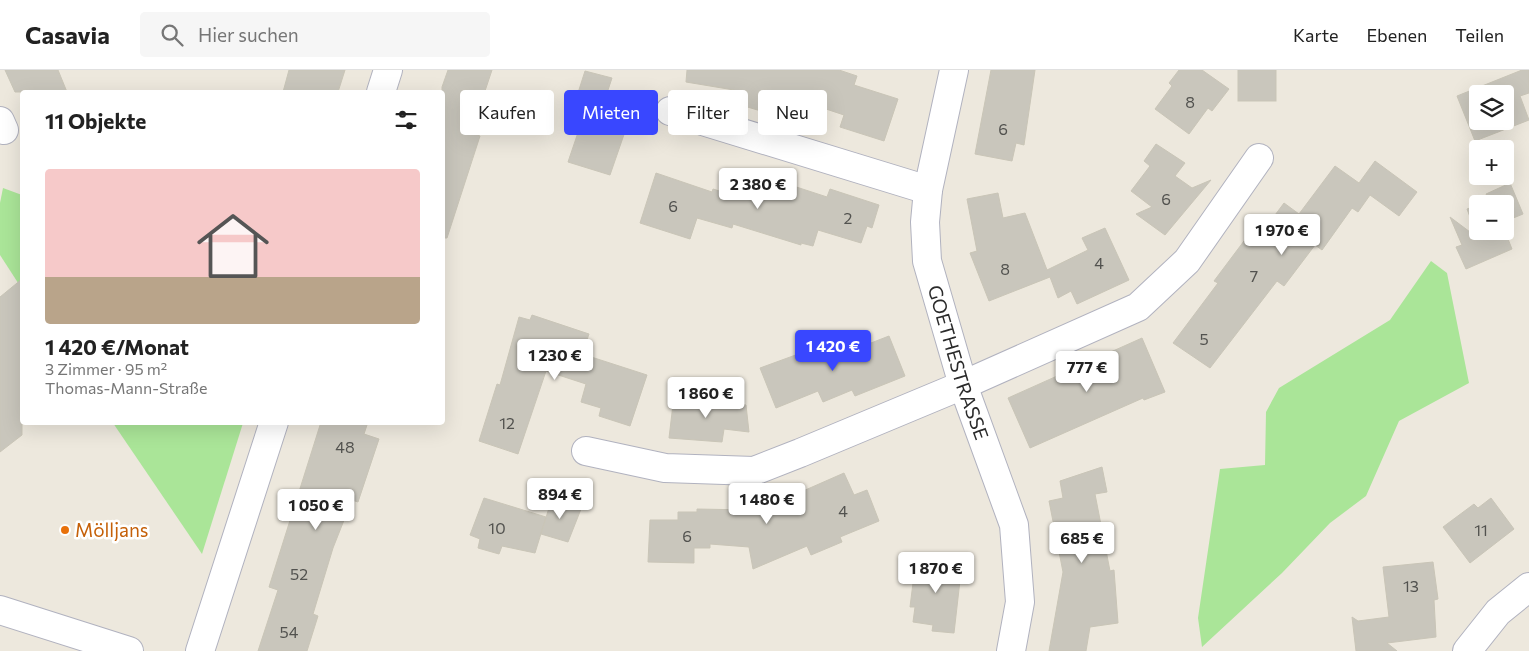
<!DOCTYPE html>
<html lang="de">
<meta charset="utf-8">
<style>
:root{--surface:#fff;--page:#f6f6f6;--text:#222;--muted:#767676;--line:#e0e0e0;--accent:#3947ff}
body{margin:0;font-family:Commissioner,sans-serif;background:var(--page);color:var(--text);height:100vh;display:flex;flex-direction:column;font-size:19px;white-space:nowrap}
*{box-sizing:border-box;margin:0}
p{font-size:16px;color:var(--muted)}
.icon{flex:none;width:28px;height:28px;fill:none;stroke:currentColor;stroke-width:2;stroke-linecap:round;stroke-linejoin:round}
.map{position:relative;flex:1;overflow:hidden}
.sheet{position:absolute;left:20px;top:20px;width:425px;height:335px;display:flex;flex-direction:column;background:var(--surface);border-radius:5px;box-shadow:0 5px 20px #0002}
.sheet>*{flex:none}
.hud{position:absolute;left:460px;top:20px;width:475px;height:45px;display:flex;gap:10px}
.fabs{position:absolute;left:1469px;top:15px;display:grid;gap:10px}
.fabs a{display:grid;place-items:center;width:45px;height:45px;border-radius:5px;background:var(--surface);box-shadow:0 5px 20px #0002;font-size:25px}
.price{position:absolute;translate:-50% -42px;padding:0 11px;border-radius:5px;background:#fff;color:#222;font-size:16px;line-height:32px;filter:drop-shadow(0 1px 2px #0008)}
.price::after{content:'';position:absolute;left:50%;top:30px;width:15px;height:11px;margin-left:-8px;background:inherit;clip-path:polygon(0 0,100% 0,50% 100%)}
.price.on{background:var(--accent);color:#fff}
ul{padding:0;list-style:none}
li{display:grid;align-content:center;gap:10px;height:265px;padding:0 25px}
li+li{border-top:1px solid var(--line)}
li span{display:grid;place-items:center;height:155px;border-radius:5px;color:#555}
li>.icon{margin-inline-start:auto}
span .icon{width:90px;height:90px;fill:#fffc;stroke-width:1}
li b{font-size:21px}
h2{display:flex;justify-content:space-between;align-items:center;height:60px;padding:0 25px;font-size:21px}
.tag{padding:0 18px;border-radius:5px;background:var(--surface);box-shadow:0 5px 20px #0002;font-size:18px;line-height:45px}
.tag.on{background:var(--accent);color:#fff}
header{display:flex;align-items:center;gap:30px;box-sizing:border-box;height:70px;padding:0 25px;background:var(--surface);border-bottom:1px solid var(--line)}
header strong{font-size:24px}
nav{display:flex;gap:28px;margin-inline-start:auto;font-size:18px}
.search{width:350px;height:45px;background:var(--page);display:flex;align-items:center;gap:12px;box-sizing:border-box;padding:0 18px;border-radius:5px;color:var(--muted);font-size:19px}
.map>svg:first-child{display:block}
.green{fill:#aae598}
.building{fill:#c9c6bc;stroke:#c9c5b7;fill-rule:evenodd}
.lines{fill:none;stroke-linecap:round;stroke-linejoin:round}
.street-casing{stroke:#b1b2bf;stroke-width:30}
.street{stroke:#fff;stroke-width:28}
.food-dot{fill:#e8710a;stroke:#fff;stroke-width:2}
.labels{text-anchor:middle;stroke-width:5;stroke-linejoin:round;paint-order:stroke}
.number-label{font-size:16px;fill:#52524f}
.street-label{font-size:19px;fill:#2b2b2b;stroke:#fff}
.food-label{font-size:19px;fill:#c56008;stroke:#fff;text-anchor:start}
</style>
<header>
<strong>Casavia</strong>
<div class="search"><svg class="icon" aria-label="search" viewBox="0 0 24 24"><circle cx="10" cy="10" r="6"/><path d="M15 15l6 6"/></svg>Hier suchen</div>
<nav><a>Karte</a><a>Ebenen</a><a>Teilen</a></nav>
</header>
<div class="map">
<svg width="1529" height="581" viewBox="0 0 1529 581">
<rect width="100%" height="100%" fill="#ede8dd"/>
<g class="green">
<polygon points="3,118 22,125 22,219 0,185 0,133"/>
<polygon points="1431,191 1447,203 1469,313 1399,351 1366,426 1330,453 1282,503 1202,577 1198,548 1220,399 1265,395 1266,342 1279,318 1390,250"/>
<polygon points="113,353 243,353 202,484"/>
</g>
<g class="building">
<polygon points="5,0 58,0 67,22 15,22"/>
<polygon points="289,0 345,0 338,22 283,22"/>
<polygon points="448,0 492,0 471,63 480,66 447,168 442,168 442,17"/>
<polygon points="687,0 839,0 857,6 854,15 898,29 884,71 840,57 844,45 802,31 795,51 744,36 732,31 734,20 686,12"/>
<polygon points="991,0 1035,0 1024,75 1016,73 1012,91 975,84"/>
<polygon points="1179,0 1202,0 1229,19 1212,41 1208,38 1189,64 1155,39 1172,16 1169,13"/>
<rect x="1238" y="0" width="38" height="31"/>
<path d="M 1522,0 L 1529,0 L 1529,23 L 1520,26 L 1529,50 L 1475,71 L 1457,26 ZM 1478,24 L 1505,24 L 1505,51 L 1478,51 Z"/>
<polygon points="585,1 612,8 603,35 577,26"/>
<polygon points="587,36 629,50 610,105 568,92"/>
<polygon points="1156,74 1185,93 1175,106 1192,118 1211,110 1165,165 1136,144 1152,137 1131,121 1150,96 1144,91"/>
<polygon points="1375,91 1417,122 1399,146 1370,125 1358,142 1352,138 1322,180 1315,175 1284,216 1277,211 1210,298 1173,273 1218,213 1214,211 1247,167 1255,172 1284,133 1299,144 1335,96 1359,113"/>
<polygon points="656,103 712,122 713,119 726,123 730,104 776,117 778,111 827,127 830,119 879,135 872,158 867,156 861,173 818,160 813,176 801,173 801,175 733,154 732,158 697,148 690,169 640,153"/>
<polygon points="1510,113 1523,144 1506,151 1513,166 1508,169 1512,179 1466,199 1456,177 1462,175 1450,147 1478,168 1467,139 1478,135 1478,161 1505,161 1505,134 1480,134 1489,130 1486,124"/>
<polygon points="998,123 1003,148 1025,143 1047,200 1088,180 1082,168 1105,158 1129,210 1077,234 1071,221 1058,228 1050,207 989,231 970,183 977,181 967,129"/>
<polygon points="22,209 22,365 0,382 0,227"/>
<polygon points="532,245 589,264 582,284 647,305 630,356 599,346 601,338 581,332 586,314 546,301 518,384 479,371 497,314 500,315 519,247 530,250"/>
<polygon points="889,266 905,306 855,326 852,320 823,332 818,321 776,338 760,298 834,271 840,285"/>
<polygon points="1142,268 1165,322 1144,330 1143,328 1030,378 1008,328"/>
<polygon points="674,326 746,335 749,362 724,359 722,372 669,368"/>
<polygon points="321,352 368,352 364,364 379,369 358,432 352,430 333,478 313,544 318,546 307,581 258,581 278,520 269,517"/>
<polygon points="1102,397 1107,422 1095,424 1110,501 1114,500 1118,553 1090,557 1086,581 1049,581 1063,502 1049,431 1063,428 1060,411"/>
<polygon points="844,403 854,425 867,420 879,451 840,467 842,472 811,485 807,476 753,499 749,477 710,474 710,478 694,478 694,493 648,492 650,450 678,450 678,442 697,442 697,439 749,440 792,421 794,425"/>
<polygon points="484,428 546,447 535,483 502,476 499,484 478,478 480,469 470,465"/>
<polygon points="552,428 581,439 568,472 541,464"/>
<polygon points="1491,428 1514,459 1470,493 1443,457 1474,434 1478,438"/>
<polygon points="916,489 962,493 954,563 932,561 933,555 913,552 915,537 910,537"/>
<polygon points="1433,492 1438,529 1434,530 1436,567 1387,573 1397,581 1356,581 1352,547 1358,551 1389,547 1383,497"/>
</g>
<g class="lines">
<g class="street-casing">
<g id="street">
<path id="s1" d="M 954,0 L 928,120 L 925,152 L 927,191 L 963,315 L 1014,455 L 1020,532 L 1011,581"/>
<polyline points="381,22 388,0"/>
<polyline points="670,41 928,120"/>
<polyline points="0,51 4,60"/>
<polyline points="586,381 665,398 754,401 800,383 963,315 1138,237 1187,191 1259,88"/>
<polyline points="0,540 129,581"/>
<polyline points="200,581 274,352"/>
<polyline points="1467,581 1498,542 1529,517"/>
</g>
</g>
<use href="#street" class="street"/>
</g>
<circle class="food-dot" cx="65" cy="460" r="5"/>
<g class="labels">
<g class="number-label">
<text x="1190" y="38">8</text>
<text x="1003" y="65">6</text>
<text x="1166" y="135">6</text>
<text x="673" y="142">6</text>
<text x="848" y="154">2</text>
<text x="1099" y="199">4</text>
<text x="1005" y="205">8</text>
<text x="1254" y="212">7</text>
<text x="1204" y="275">5</text>
<text x="507" y="359">12</text>
<text x="345" y="383">48</text>
<text x="843" y="447">4</text>
<text x="497" y="464">10</text>
<text x="1481" y="466">11</text>
<text x="687" y="472">6</text>
<text x="299" y="510">52</text>
<text x="1411" y="522">13</text>
<text x="289" y="568">54</text>
</g>
<g class="street-label">
<text dy="7" stroke="none"><textPath href="#s1" startOffset="300">GOETHESTRASSE</textPath></text>
</g>
<g class="food-label">
<text x="75" y="467">Mölljans</text>
</g>
</g>
</svg>
<div class="fabs">
<a><svg class="icon" aria-label="layers" viewBox="0 0 24 24"><path d="M12 4l9 5-9 5-9-5zM3 14l9 5 9-5"/></svg></a>
<a>+</a>
<a>−</a>
</div>
<b class="price" style="left:758px;top:140px">2 380 €</b>
<b class="price" style="left:1282px;top:186px">1 970 €</b>
<b class="price on" style="left:833px;top:302px">1 420 €</b>
<b class="price" style="left:555px;top:311px">1 230 €</b>
<b class="price" style="left:1087px;top:323px">777 €</b>
<b class="price" style="left:706px;top:349px">1 860 €</b>
<b class="price" style="left:560px;top:450px">894 €</b>
<b class="price" style="left:767px;top:455px">1 480 €</b>
<b class="price" style="left:316px;top:461px">1 050 €</b>
<b class="price" style="left:1082px;top:494px">685 €</b>
<b class="price" style="left:936px;top:524px">1 870 €</b>
<div class="hud">
<a class="tag">Kaufen</a>
<a class="tag on">Mieten</a>
<a class="tag">Filter</a>
<a class="tag">Neu</a>
</div>
<section class="sheet">
<h2>11 Objekte<svg class="icon" aria-label="filters" viewBox="0 0 24 24"><path d="M4 7h16M4 17h16"/><circle cx="9" cy="7" r="2"/><circle cx="15" cy="17" r="2"/></svg></h2>
<ul>
<li><span style="background:linear-gradient(#f6c9c9 70%,#b9a48a 0)"><svg class="icon" aria-label="home" viewBox="0 0 24 24"><path d="M3 11l9-7 9 7M6 9v11h12V9"/></svg></span><div><b>1 420 €/Monat</b><p>3 Zimmer · 95 m²</p><p>Thomas-Mann-Straße</p></div></li>
</ul>
</section>
</div>
